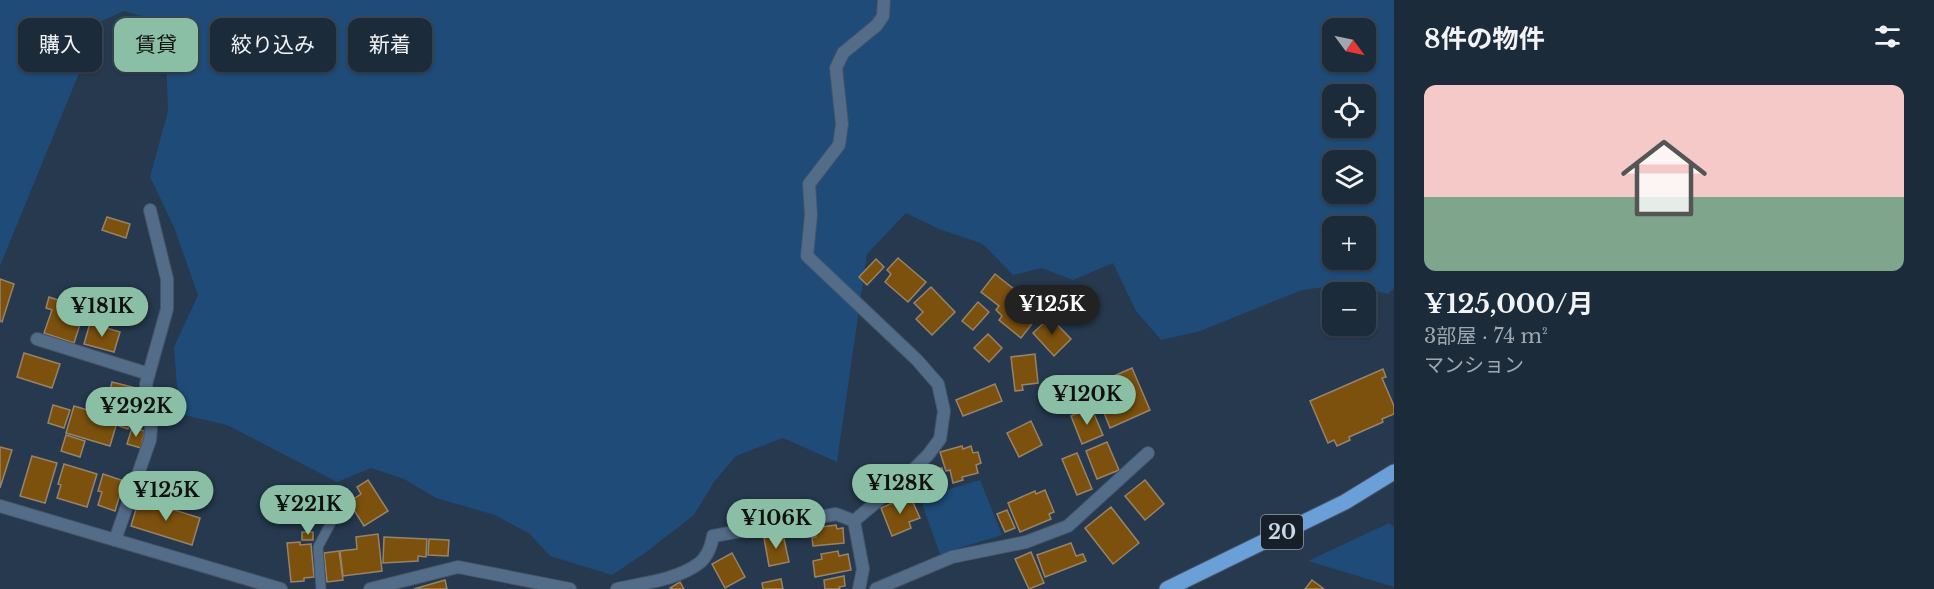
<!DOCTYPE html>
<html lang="ja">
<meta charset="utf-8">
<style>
:root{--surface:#1c2b3a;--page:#253342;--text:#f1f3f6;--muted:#a0a7af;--line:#3a4754;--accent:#8abfa5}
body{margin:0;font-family:"Libre Baskerville","Noto Sans JP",serif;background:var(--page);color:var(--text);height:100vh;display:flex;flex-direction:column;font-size:22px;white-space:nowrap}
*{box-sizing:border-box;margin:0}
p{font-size:20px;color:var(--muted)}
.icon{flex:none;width:33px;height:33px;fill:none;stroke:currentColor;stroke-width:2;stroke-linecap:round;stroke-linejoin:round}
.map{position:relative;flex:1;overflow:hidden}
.sheet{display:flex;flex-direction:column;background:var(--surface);width:540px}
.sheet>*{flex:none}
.guide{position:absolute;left:18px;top:18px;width:570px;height:54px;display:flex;gap:12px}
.needle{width:39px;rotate:123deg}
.buttons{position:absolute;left:1322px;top:18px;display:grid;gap:12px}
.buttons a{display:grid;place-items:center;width:54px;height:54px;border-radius:12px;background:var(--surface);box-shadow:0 2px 4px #0004,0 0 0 2px var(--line);font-size:30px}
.price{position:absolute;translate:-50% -51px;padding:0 14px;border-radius:21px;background:var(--accent);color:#111;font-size:20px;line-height:39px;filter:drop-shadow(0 2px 3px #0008)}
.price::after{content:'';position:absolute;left:50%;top:36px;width:18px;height:14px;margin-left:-9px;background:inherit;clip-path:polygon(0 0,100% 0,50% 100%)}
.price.selected{background:#222;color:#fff}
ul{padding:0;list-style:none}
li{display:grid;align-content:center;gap:12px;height:318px;padding:0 30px}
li+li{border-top:2px solid var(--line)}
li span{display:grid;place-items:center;height:186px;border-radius:12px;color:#555}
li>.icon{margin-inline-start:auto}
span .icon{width:108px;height:108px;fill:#fffc;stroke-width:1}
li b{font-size:26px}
h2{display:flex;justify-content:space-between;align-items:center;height:72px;padding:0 30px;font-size:26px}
.tag{padding:0 21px;border-radius:12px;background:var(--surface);box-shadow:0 2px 4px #0004,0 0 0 2px var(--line);font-size:21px;line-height:54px}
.tag.selected{background:var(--accent);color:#111}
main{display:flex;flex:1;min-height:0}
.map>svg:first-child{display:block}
.green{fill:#1f4b78;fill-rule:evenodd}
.building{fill:#7c510d;stroke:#988369;stroke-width:1.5}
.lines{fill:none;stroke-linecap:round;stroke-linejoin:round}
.service-casing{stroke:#445569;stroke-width:11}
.minor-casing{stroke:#445569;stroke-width:14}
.primary-casing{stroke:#445569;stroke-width:17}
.service{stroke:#536c88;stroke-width:9}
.minor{stroke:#536c88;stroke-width:12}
.primary{stroke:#6a9fd8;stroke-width:15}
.labels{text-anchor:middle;stroke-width:4.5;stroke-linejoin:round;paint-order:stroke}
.shield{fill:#172029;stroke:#949fab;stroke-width:1.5}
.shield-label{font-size:20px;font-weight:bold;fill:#cad6e3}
</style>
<main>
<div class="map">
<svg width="1394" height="589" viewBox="0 0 1394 589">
<rect width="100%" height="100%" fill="#26394e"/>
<g class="green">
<path d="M 0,0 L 1394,0 L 1394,288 L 1388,294 L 1348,284 L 1302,290 L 1200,331 L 1161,340 L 1136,311 L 1113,263 L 1073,280 L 1042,268 L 1013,275 L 983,244 L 939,229 L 906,213 L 867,254 L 837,462 L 783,438 L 736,456 L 714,482 L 694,515 L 645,553 L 612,575 L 550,556 L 530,534 L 495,515 L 436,498 L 404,479 L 371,468 L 337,482 L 227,425 L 184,415 L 177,386 L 174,347 L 198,295 L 174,227 L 150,177 L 168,111 L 166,58 L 151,19 L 124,11 L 100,22 L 0,266 ZM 1332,28 L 1365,28 L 1365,62 L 1332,62 ZM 1332,94 L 1365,94 L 1365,128 L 1332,128 ZM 1332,160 L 1365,160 L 1365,194 L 1332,194 ZM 1332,226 L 1365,226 L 1365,260 L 1332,260 Z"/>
<polygon points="980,480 1002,535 940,554 920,498"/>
<polygon points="1389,523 1394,527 1394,587 1308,561"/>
</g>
<g class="building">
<polygon points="107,217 130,224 126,238 102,230"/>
<polygon points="898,258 926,282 908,302 885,282 891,274 887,270"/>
<polygon points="876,259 884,267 867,285 859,277"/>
<polygon points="995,274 1042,311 1021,338 999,320 1002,316 996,310 999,306 981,292"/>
<polygon points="0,279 14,284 2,322 0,321"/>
<polygon points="931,287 955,312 932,335 916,319 923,312 914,303"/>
<polygon points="49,297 85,309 74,343 44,333 52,310 46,308"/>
<polygon points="978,302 989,312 973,330 962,321"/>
<polygon points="1050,317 1071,339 1054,356 1033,333"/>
<polygon points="90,323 120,332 114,352 84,344"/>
<polygon points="988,334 1002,348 989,362 974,348"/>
<polygon points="24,353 60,364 52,388 17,377"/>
<polygon points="1035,354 1038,383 1022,385 1023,390 1015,391 1011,357"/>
<polygon points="1132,368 1150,410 1110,428 1101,405 1107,402 1098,383"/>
<polygon points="1383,369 1386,377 1382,378 1394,406 1394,414 1382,419 1383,422 1349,437 1350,440 1337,446 1334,440 1328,443 1310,401"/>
<polygon points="112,382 140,389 139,395 142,395 137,417 105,409"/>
<polygon points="995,384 1002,401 963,416 956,400"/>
<polygon points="53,405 70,410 64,428 48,423"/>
<polygon points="74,406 118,419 110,446 66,433"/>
<polygon points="1091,407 1103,435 1082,444 1071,416"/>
<polygon points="121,420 130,422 128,429 119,426"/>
<polygon points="1031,421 1042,445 1019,457 1007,433"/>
<polygon points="132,428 145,431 141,448 127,444"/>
<polygon points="66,435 85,441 80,457 61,451"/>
<polygon points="1107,442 1119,470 1097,479 1086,451"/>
<polygon points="962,446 963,449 971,446 973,453 978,452 981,463 976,465 978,473 962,477 963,480 953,483 950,470 946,471 940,452"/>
<polygon points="0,447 12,450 0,488"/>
<polygon points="1077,453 1092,489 1077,495 1062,459"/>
<polygon points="32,456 57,463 45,503 20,496"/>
<polygon points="64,464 97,474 87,507 57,498 61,485 58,484"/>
<polygon points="942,468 947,485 915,495 912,488 925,483 922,474"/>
<polygon points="103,474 124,481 115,511 98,505 102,492 98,491"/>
<polygon points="368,480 388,511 364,526 349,502 361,494 357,487"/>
<polygon points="1145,480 1164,504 1145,520 1125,496"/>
<polygon points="1045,490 1054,512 1049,514 1051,519 1020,532 1008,503 1035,491 1036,494"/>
<polygon points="900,497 902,502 911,498 920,518 909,522 911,528 892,536 881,508 895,502 894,500"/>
<polygon points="139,499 200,518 192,545 131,526"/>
<polygon points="1111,507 1139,543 1113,564 1085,528"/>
<polygon points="1007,510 1015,528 1005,532 997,514"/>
<polygon points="836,525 837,529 843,528 844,543 813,546 812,538 816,537 814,528"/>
<rect x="302" y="532" width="11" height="8"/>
<polygon points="378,534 382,571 343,576 340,551 357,549 356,537"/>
<polygon points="783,534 789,562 769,566 764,538"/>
<polygon points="384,537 427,539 426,557 418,556 418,561 383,563"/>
<polygon points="429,539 449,540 448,556 428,555"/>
<polygon points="300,542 300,545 311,544 314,577 304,578 304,581 291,582 287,543"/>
<polygon points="1071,543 1076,556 1083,554 1086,561 1045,577 1037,555"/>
<polygon points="339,551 343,580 327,582 324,553"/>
<polygon points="838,551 839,556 848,554 851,570 815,577 813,561 822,559 821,554"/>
<polygon points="1031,552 1044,583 1029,589 1015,559"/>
<polygon points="732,553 745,577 725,588 712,564"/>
<polygon points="844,576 845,586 839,587 840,589 825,589 824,580"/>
<polygon points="781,579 783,589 763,589 762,583"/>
<polygon points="445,580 447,589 414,589"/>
<polygon points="1312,580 1324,589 1305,589"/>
<polygon points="680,582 684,589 671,589 670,588"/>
</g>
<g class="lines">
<g class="service-casing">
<polyline id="service" points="321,589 318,547 335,515"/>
</g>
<g class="minor-casing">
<g id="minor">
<polyline points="37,339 149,374"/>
<polyline points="0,506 281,589"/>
<polyline points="115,540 150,440 151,429 146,384 167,309 167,279 150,210"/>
<polyline points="370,589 458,567 570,589"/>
<path d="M 617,589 C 643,583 676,580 698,564 C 707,558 711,547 713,536 L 836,514 L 854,521"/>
<polyline points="859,589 863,569 854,521 906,477 928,455 940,439 944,411 938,384 917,360 807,256 811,215 809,184 839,145 842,124 836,68 843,53 877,25 883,16 884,0"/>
<polyline points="876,589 952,557 1026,542 1068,526 1148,453"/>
</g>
</g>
<g class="primary-casing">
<polyline id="primary" points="1167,589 1345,502 1394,472"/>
</g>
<use href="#service" class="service"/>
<use href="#minor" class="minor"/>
<use href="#primary" class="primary"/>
</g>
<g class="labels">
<rect class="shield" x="1261" y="515" width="42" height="34" rx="4.5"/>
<g class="shield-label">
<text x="1282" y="539">20</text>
</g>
</g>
</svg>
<div class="buttons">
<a><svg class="needle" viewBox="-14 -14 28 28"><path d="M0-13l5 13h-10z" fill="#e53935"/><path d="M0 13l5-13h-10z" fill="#a0a7af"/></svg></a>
<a><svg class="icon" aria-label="locate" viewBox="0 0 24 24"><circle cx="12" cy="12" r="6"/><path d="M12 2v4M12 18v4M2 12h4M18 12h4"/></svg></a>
<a><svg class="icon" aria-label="layers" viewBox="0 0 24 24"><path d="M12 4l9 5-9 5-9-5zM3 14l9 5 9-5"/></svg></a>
<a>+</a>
<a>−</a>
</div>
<b class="price selected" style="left:1052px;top:336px">¥125K</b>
<b class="price" style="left:102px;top:338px">¥181K</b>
<b class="price" style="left:1087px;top:426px">¥120K</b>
<b class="price" style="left:136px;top:438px">¥292K</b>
<b class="price" style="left:900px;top:515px">¥128K</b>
<b class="price" style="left:166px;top:522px">¥125K</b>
<b class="price" style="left:308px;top:536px">¥221K</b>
<b class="price" style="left:776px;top:550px">¥106K</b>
<div class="guide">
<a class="tag">購入</a>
<a class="tag selected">賃貸</a>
<a class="tag">絞り込み</a>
<a class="tag">新着</a>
</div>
</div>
<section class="sheet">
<h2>8件の物件<svg class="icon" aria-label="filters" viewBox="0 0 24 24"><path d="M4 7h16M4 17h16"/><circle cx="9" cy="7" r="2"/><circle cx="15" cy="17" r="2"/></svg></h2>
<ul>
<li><span style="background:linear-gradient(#f6c9c9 60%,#7fa58c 0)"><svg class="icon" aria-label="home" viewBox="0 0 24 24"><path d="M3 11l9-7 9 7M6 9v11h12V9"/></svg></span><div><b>¥125,000/月</b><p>3部屋 · 74 m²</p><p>マンション</p></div></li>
</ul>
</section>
</main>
